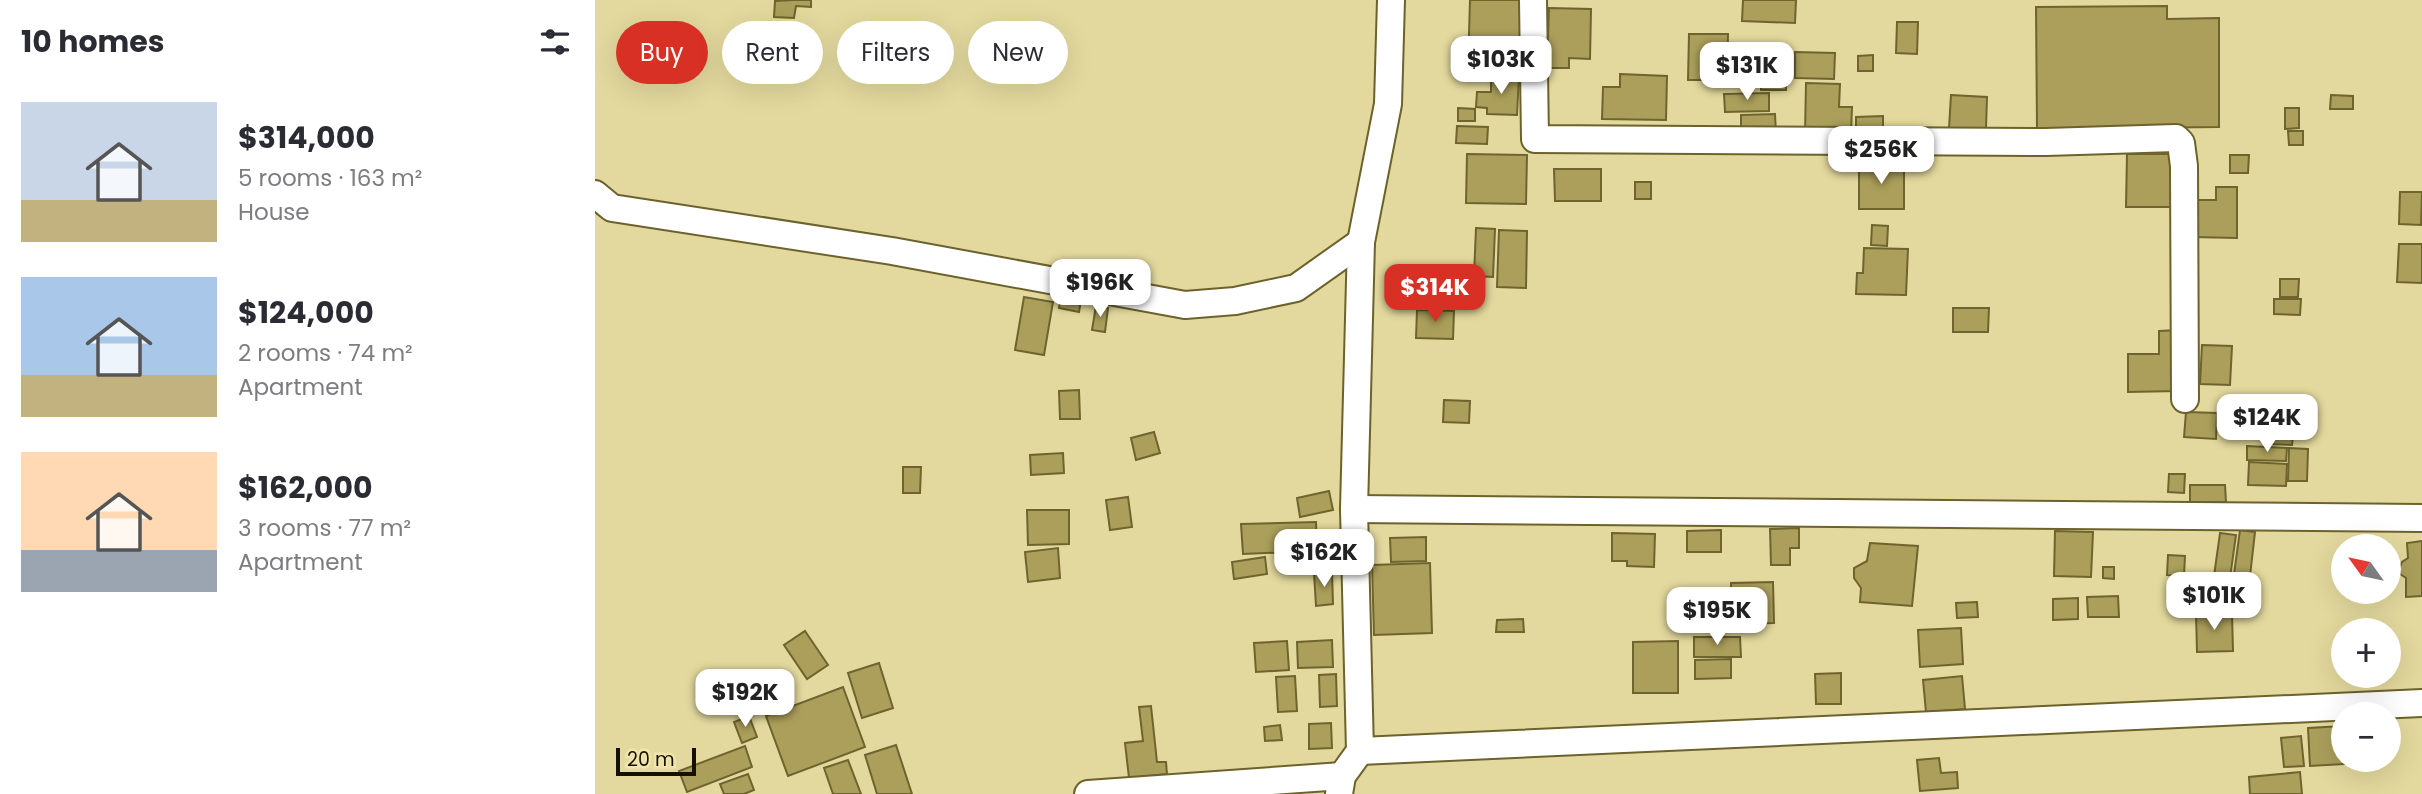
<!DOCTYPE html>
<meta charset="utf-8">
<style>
:root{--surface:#fff;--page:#f7f7f7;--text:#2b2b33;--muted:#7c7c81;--accent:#d93025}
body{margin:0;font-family:Poppins,sans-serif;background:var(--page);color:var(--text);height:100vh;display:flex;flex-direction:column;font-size:26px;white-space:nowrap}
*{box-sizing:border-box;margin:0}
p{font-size:23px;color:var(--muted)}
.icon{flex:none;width:38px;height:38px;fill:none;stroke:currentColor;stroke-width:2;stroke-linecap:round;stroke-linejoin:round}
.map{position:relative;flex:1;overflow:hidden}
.details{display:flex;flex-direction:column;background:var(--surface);width:595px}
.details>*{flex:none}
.hud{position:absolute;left:21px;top:21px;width:665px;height:63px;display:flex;gap:14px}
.needle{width:46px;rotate:303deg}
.controls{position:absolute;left:1736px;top:534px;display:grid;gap:14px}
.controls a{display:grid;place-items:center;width:70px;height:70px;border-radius:50%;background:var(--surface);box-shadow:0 7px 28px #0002;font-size:35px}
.scale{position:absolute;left:21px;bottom:18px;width:80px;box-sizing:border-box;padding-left:7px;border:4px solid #151000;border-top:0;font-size:19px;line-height:24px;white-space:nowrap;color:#151000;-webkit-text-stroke:5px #f0e6ab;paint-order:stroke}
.price{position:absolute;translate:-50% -60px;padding:0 16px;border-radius:14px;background:#fff;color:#222;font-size:23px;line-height:46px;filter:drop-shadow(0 2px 4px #0008)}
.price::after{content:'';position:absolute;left:50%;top:42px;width:21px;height:16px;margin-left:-10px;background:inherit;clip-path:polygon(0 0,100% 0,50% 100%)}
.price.selected{background:var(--accent);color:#fff}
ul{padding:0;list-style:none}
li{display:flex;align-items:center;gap:21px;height:175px;padding:0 21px}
li span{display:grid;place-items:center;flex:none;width:196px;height:140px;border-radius:0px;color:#555}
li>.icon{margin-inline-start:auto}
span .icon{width:84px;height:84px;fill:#fffc;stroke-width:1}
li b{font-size:30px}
h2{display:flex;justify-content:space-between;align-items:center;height:84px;padding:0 21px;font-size:30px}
.pill{padding:0 24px;border-radius:32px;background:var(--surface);box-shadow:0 7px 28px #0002;font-size:24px;line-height:63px}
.pill.selected{background:var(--accent);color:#fff}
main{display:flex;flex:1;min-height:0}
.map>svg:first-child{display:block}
.building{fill:#ab9f5b;stroke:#6e642d;stroke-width:2}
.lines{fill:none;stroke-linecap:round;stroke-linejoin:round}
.minor-casing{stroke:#6c622b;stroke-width:30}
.minor{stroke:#fff;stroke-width:26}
</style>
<main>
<section class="details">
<h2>10 homes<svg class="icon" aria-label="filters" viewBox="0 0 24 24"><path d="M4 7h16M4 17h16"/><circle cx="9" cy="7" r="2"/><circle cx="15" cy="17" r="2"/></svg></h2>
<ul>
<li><span style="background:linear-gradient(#c9d6e8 70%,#c2b280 0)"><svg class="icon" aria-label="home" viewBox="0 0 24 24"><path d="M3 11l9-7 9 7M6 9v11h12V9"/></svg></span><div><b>$314,000</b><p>5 rooms · 163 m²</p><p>House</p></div></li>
<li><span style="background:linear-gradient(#a9c7e8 70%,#c2b280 0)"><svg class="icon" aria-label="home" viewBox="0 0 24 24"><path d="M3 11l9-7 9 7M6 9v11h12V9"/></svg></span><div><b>$124,000</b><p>2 rooms · 74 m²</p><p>Apartment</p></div></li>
<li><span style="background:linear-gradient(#ffd9b3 70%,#9aa5b1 0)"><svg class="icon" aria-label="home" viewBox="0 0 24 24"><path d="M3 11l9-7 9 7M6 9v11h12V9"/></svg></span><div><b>$162,000</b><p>3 rooms · 77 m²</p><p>Apartment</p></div></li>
</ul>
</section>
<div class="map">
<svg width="1827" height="794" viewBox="0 0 1827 794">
<rect width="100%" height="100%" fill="#e3d99e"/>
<g class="building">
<polygon points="199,0 216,0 216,7 201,6 199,18 179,17 180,1"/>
<polygon points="875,0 930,0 928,70 873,68"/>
<polygon points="1148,0 1201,0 1200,23 1147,21"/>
<polygon points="1572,6 1572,19 1624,18 1624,127 1442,129 1441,7"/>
<polygon points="954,8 996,9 995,59 974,58 974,68 952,68"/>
<polygon points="1302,22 1323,22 1322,54 1301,53"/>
<polygon points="1094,34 1133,34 1132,80 1093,80"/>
<polygon points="1200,52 1240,53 1239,79 1200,78"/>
<polygon points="1167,55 1191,55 1191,90 1166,90"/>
<polygon points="1278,55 1278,71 1263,71 1263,56"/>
<polygon points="1143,60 1165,60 1165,76 1157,76 1158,82 1142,82"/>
<polygon points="1025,74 1072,76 1071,120 1007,119 1008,87 1025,87"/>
<polygon points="896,75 924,76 922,115 892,114 892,108 881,107 882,92 896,92"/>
<polygon points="1211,83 1245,84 1244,107 1257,107 1256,135 1210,134"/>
<polygon points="1174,93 1174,111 1130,112 1129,94"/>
<polygon points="1356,95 1392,97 1391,128 1354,128"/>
<polygon points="1736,95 1758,96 1758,109 1735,109"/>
<polygon points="863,108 880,109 880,121 863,121"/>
<polygon points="1690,108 1704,108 1704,128 1690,129"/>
<polygon points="1180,114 1181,134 1146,135 1146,115"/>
<polygon points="1288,116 1288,134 1261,134 1261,117"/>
<polygon points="862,126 893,127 892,144 861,143"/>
<polygon points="1693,131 1708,131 1708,145 1694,145"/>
<polygon points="872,154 932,155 931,204 871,203"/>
<polygon points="1532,154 1579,154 1579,207 1531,207"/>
<polygon points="1635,155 1654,155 1653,173 1635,173"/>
<rect x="1264" y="164" width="45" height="45"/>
<polygon points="959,169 1006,169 1006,201 960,201"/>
<rect x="1040" y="182" width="16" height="17"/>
<polygon points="1621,187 1642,187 1642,238 1597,237 1598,200 1621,200"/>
<polygon points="1805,192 1827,192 1826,225 1804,224"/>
<polygon points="1277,225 1293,226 1292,246 1276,245"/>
<polygon points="881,228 900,229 898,277 879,276"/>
<polygon points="904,230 932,231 931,288 902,287"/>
<polygon points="1804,244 1827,244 1827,283 1802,282"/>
<polygon points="1269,248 1313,249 1311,295 1261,294 1262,273 1268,273"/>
<polygon points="1685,279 1704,279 1703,297 1685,297"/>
<polygon points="467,290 487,294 484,312 464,308"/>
<polygon points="429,297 458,302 449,355 420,350"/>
<polygon points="1679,299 1706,299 1705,315 1679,314"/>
<polygon points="501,306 513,308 510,332 497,330"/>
<polygon points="1358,308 1394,308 1393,332 1358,332"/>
<polygon points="822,310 859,311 858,339 821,338"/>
<polygon points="1583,330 1583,391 1533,392 1533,354 1564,354 1564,331"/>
<polygon points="1607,345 1637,346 1635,385 1605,384"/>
<polygon points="484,390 485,419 465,419 464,391"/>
<polygon points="849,400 875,401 874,423 848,422"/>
<polygon points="1591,412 1622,413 1621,439 1589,437"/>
<polygon points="1672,425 1699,427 1697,445 1670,444"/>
<polygon points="559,432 565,453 541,460 536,438"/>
<polygon points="1652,446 1692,448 1691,461 1652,460"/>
<polygon points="1694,448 1713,449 1712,481 1693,481"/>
<polygon points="468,453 469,473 436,475 435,455"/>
<polygon points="1654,462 1692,464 1691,486 1653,485"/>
<polygon points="308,467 326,467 325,493 308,493"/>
<polygon points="1574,474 1590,474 1589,493 1573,492"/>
<polygon points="1595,485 1630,485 1631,502 1595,502"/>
<polygon points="734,491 738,510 705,517 702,498"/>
<polygon points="533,497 537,527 515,530 511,500"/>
<polygon points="432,510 474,510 474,544 433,545"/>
<polygon points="721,522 722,551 648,554 646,524"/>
<polygon points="1204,528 1204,548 1195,548 1195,565 1176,565 1175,529"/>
<polygon points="1126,530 1126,552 1092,552 1092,531"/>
<polygon points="1645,530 1660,532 1655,576 1639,574"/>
<polygon points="1460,531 1498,532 1496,577 1459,576"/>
<polygon points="1017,533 1060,534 1059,567 1032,566 1032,561 1017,561"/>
<polygon points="1625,533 1641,535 1635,578 1619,576"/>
<polygon points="831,537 831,561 796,562 795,538"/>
<polygon points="1827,541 1827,596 1811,597 1811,578 1805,574 1805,567 1807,562 1813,558 1812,543"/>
<polygon points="1275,543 1323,546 1317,606 1265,602 1266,588 1259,578 1259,568 1272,561"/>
<polygon points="463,548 465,578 433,582 430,552"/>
<polygon points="1573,555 1590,556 1589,576 1572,575"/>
<polygon points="670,557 672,574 639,579 637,562"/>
<polygon points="835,563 837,633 779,635 777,565"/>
<polygon points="1508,567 1519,567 1519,579 1508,578"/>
<polygon points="737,572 738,604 721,606 719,573"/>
<polygon points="1178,582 1179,623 1137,624 1136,583"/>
<polygon points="1523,596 1524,617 1493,617 1492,597"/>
<polygon points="1483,598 1483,619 1458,620 1458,599"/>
<polygon points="1382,602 1383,617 1362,618 1361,603"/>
<polygon points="1601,613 1637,613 1638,651 1602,652"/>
<polygon points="928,619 929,632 901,632 902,620"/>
<polygon points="1366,628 1368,664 1325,667 1323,630"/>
<polygon points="210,631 233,665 212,679 189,645"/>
<polygon points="1099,637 1145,637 1146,657 1099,657"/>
<polygon points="737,640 738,667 703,668 702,642"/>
<polygon points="692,641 694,670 661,672 659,643"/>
<polygon points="1083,641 1083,693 1038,693 1038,642"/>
<polygon points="1136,659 1136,678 1100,679 1100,660"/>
<polygon points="284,663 298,708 267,718 253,673"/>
<polygon points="1246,673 1246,704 1221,704 1220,674"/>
<polygon points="741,674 742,706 725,707 724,675"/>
<polygon points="700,676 702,711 683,712 681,677"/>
<polygon points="1367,676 1370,709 1331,712 1328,680"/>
<polygon points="248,687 270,747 193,776 171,716"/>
<polygon points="556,706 562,762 571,762 572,774 534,778 530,743 548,741 544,707"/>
<polygon points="154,716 162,737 147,743 139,722"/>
<polygon points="736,723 737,748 714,749 714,724"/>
<polygon points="685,725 687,740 670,741 669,727"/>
<polygon points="1748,726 1748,760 1765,760 1766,763 1715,766 1713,728"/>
<polygon points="1706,736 1709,766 1689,767 1686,738"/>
<polygon points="301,745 317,794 282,794 270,755"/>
<polygon points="150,746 157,767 92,792 84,771"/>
<polygon points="1344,758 1346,773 1362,772 1363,788 1325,791 1322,760"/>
<polygon points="253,760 266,794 238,794 229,768"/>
<polygon points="1705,772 1707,794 1655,794 1654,777"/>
<polygon points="153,774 159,790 149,794 129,794 125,784"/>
</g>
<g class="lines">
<g class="minor-casing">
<g id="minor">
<polyline points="938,0 940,139 1451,142 1581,138 1586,143 1589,166 1590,399"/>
<polyline points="0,194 17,208 297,251 590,305 640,301 701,288 766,242"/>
<polyline points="759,509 1827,518"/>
<polyline points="765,751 1827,703"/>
<polyline points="493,794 747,776"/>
<polyline points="744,794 747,776 765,751 759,509 766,242 793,104 796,0"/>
</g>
</g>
<use href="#minor" class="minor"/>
</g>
</svg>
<div class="controls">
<a><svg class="needle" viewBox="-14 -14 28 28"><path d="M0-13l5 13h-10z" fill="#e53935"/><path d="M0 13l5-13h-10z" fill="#7c7c81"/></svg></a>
<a>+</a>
<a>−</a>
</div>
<div class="scale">20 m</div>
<b class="price" style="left:906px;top:96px">$103K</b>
<b class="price" style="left:1152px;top:102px">$131K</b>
<b class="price" style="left:1286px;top:186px">$256K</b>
<b class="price" style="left:505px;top:319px">$196K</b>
<b class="price selected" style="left:840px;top:324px">$314K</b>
<b class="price" style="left:1672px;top:454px">$124K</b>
<b class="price" style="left:729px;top:589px">$162K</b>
<b class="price" style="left:1619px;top:632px">$101K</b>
<b class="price" style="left:1122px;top:647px">$195K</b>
<b class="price" style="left:150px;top:729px">$192K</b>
<div class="hud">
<a class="pill selected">Buy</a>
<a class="pill">Rent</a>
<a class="pill">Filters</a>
<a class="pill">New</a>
</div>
</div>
</main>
